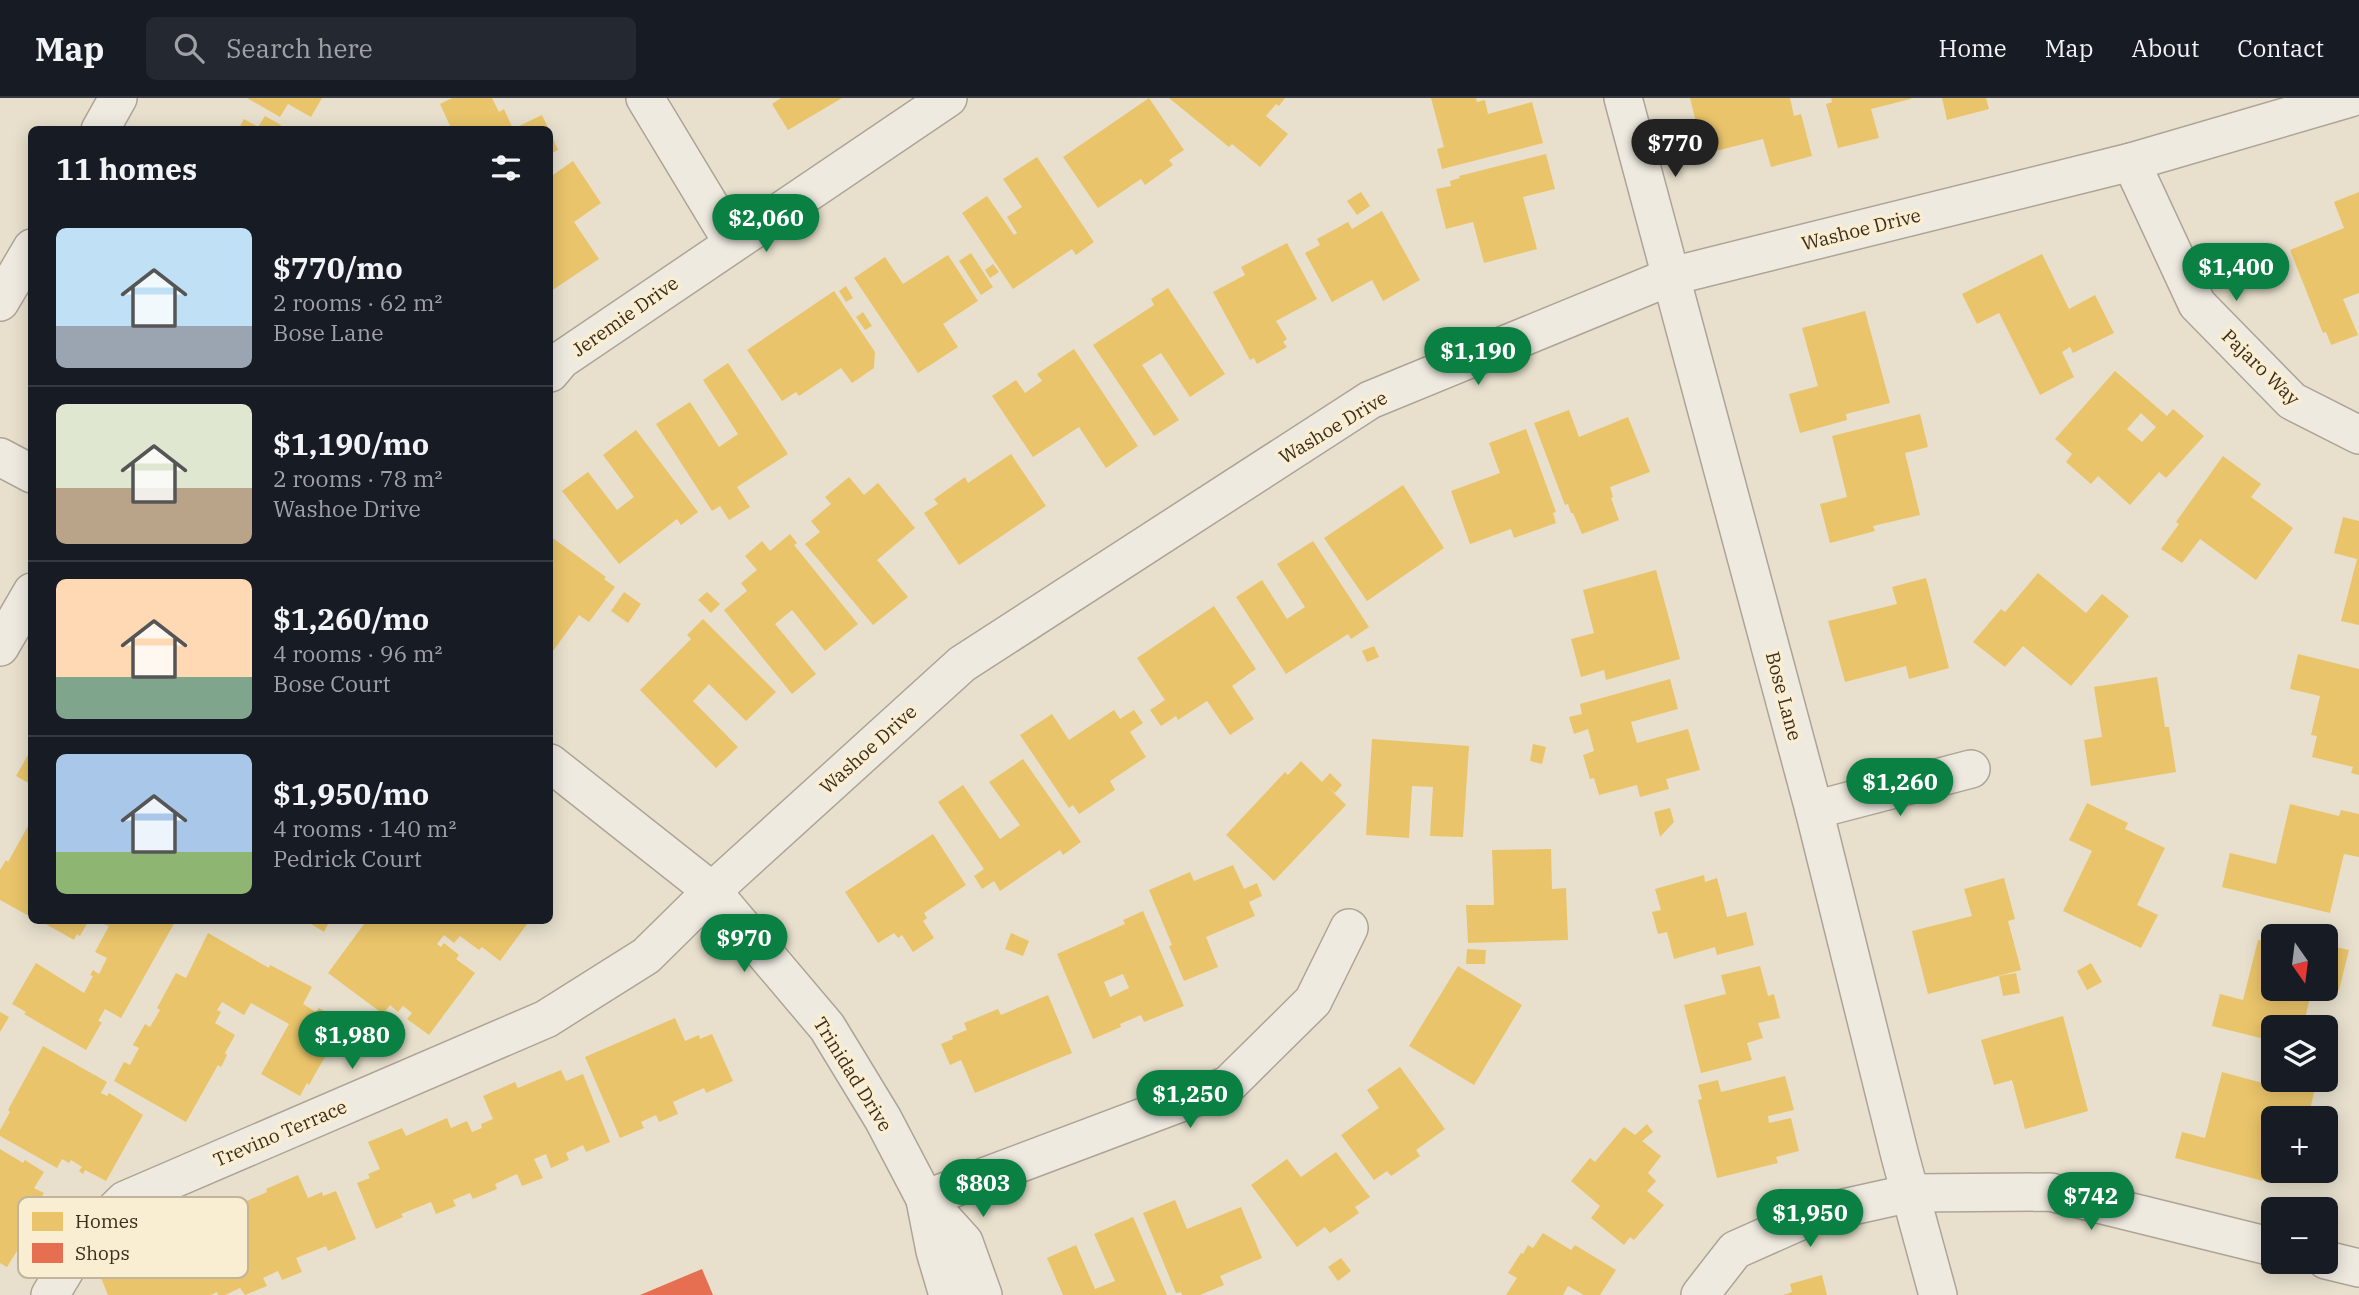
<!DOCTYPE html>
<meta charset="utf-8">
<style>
:root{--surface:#171b24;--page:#242831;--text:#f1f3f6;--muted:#9ea1a6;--line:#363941;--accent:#0b8043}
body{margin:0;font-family:"IBM Plex Serif",serif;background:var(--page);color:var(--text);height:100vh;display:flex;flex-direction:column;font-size:26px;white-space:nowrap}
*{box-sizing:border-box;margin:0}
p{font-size:23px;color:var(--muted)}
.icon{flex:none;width:38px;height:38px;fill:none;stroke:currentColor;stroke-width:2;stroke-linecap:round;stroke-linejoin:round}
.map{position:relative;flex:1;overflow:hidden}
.sheet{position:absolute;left:28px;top:28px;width:525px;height:798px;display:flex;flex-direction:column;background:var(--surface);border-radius:10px;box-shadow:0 4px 18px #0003}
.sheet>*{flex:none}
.needle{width:46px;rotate:166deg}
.controls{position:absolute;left:2261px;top:826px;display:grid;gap:14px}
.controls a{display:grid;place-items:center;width:77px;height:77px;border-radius:10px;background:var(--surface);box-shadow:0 4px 18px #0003;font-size:35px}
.price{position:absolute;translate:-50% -60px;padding:0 16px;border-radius:24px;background:var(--accent);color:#fff;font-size:23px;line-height:46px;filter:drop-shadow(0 2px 4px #0008)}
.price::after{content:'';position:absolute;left:50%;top:42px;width:21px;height:16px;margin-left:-10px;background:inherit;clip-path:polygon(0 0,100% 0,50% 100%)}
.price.on{background:#222;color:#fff}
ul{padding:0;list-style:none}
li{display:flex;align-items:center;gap:21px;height:175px;padding:0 28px}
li+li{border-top:2px solid var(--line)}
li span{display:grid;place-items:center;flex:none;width:196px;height:140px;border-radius:10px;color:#555}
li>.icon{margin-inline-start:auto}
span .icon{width:84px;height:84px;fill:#fffc;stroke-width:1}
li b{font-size:30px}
h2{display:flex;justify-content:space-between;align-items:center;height:84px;padding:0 28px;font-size:30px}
header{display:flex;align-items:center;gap:42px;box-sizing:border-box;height:98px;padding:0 35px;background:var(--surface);border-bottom:2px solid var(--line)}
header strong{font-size:33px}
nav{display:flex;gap:38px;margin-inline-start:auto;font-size:24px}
.search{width:490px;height:63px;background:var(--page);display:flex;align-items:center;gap:18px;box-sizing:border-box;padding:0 24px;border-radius:10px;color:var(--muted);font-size:26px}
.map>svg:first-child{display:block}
.homes{fill:#e9c46a;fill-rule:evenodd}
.shops{fill:#e76f51}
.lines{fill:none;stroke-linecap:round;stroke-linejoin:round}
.minor-casing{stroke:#ada496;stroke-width:40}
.minor{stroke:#efeae0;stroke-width:37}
.labels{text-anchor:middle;stroke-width:7;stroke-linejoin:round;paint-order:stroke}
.street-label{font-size:19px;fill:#3d2c1c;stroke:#f9eed2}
.key{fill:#f9eed2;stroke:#c1b49b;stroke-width:2}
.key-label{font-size:19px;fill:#3d2c1c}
</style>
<header>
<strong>Map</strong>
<div class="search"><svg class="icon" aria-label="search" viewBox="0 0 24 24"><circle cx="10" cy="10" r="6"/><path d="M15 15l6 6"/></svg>Search here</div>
<nav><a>Home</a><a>Map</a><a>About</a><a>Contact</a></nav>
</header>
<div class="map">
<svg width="2359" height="1197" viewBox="0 0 2359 1197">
<rect width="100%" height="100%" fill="#e8e0cd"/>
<g class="homes">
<polygon points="247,0 322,0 311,19 288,6 280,19"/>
<polygon points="452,0 492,0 499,14 504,11 513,31 542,17 549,32 452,32 440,6"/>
<polygon points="781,0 842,0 788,32 772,6"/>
<polygon points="1149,0 1184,52 1169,62 1173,67 1145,87 1141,81 1098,110 1063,59"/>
<polygon points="1169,0 1285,0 1279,8 1276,6 1266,18 1288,36 1260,69 1232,46 1229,49"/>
<polygon points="1431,0 1476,0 1477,4 1485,2 1488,16 1532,4 1543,45 1442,71 1437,51 1444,49"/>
<polygon points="1690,0 1790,0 1794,18 1801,16 1812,58 1771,69 1763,41 1704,56"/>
<polygon points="1831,0 1911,0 1911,1 1871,11 1879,40 1838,50 1826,6 1832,4"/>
<polygon points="1942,0 1986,0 1989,11 1947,22"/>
<polygon points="265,18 281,27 279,32 238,32 244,21 258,29"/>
<polygon points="550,33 558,52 550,56"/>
<polygon points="1546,56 1555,91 1523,99 1537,151 1484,165 1473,124 1446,131 1436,91 1451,88 1450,83 1460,80 1459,78"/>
<polygon points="1037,59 1094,144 1076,157 1072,151 1013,191 962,115 987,98 1014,137 1017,135 1007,119 1022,109 1003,81"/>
<polygon points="573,63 601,105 574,124 599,161 551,193 550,79"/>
<polygon points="1361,94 1370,108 1357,117 1347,103"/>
<polygon points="2359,94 2359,195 2343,201 2358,237 2331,247 2326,234 2323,235 2290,152 2344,130 2334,104"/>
<polygon points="1382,113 1420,182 1383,203 1372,182 1332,204 1305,155 1320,147 1317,141 1348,124 1352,131"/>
<polygon points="1287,145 1317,201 1276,223 1287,241 1283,244 1287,249 1257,266 1254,260 1250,262 1213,194 1245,177 1241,169"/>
<polygon points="971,155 993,189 981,197 959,163"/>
<polygon points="2042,156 2069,211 2095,197 2114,235 2073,255 2070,249 2062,254 2074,279 2040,297 1999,215 1977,226 1962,196"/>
<polygon points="948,157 978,203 943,226 958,249 918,275 854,180 885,159 903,186"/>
<polygon points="993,166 999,174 990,180 985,172"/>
<polygon points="846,188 853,200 846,204 839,193"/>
<polygon points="1168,190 1225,276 1190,299 1161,255 1142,267 1179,322 1154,338 1093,247 1154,207 1151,201"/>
<polygon points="834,193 875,254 874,270 852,285 841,270 799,298 796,294 782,303 747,252"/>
<polygon points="1865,213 1890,305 1846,316 1847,322 1800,335 1789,296 1818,288 1802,230"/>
<polygon points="863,214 872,228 865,232 856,219"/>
<polygon points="1074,251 1138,348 1106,370 1079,329 1033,359 992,298 1016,282 1025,295 1042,283 1037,276"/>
<polygon points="728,265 788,356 737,389 750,409 729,422 720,408 712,413 656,326 690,304 719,349 738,336 703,282"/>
<path d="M 2115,273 L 2167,318 L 2173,311 L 2204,338 L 2166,380 L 2159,374 L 2130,407 L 2098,378 L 2091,386 L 2066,364 L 2072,356 L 2055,341 ZM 2141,315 L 2156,329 L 2142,344 L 2127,331 Z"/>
<polygon points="1569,312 1579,339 1628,319 1650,374 1610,389 1613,399 1611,400 1619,422 1582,436 1573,415 1571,415 1568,406 1565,407 1534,325"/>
<polygon points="1920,316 1928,349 1905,355 1920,417 1873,428 1875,433 1830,445 1820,406 1847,399 1832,338"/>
<polygon points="1526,331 1556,414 1553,415 1556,425 1514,440 1511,431 1470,446 1451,393 1500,375 1489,345"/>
<polygon points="636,332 698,414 681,427 677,421 619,466 562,393 588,374 617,412 634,399 603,357"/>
<polygon points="1011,356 1046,408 959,467 924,415 938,406 934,401 965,379 968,385"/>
<polygon points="2223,358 2261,386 2251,399 2293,430 2256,482 2200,441 2182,465 2161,451 2179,426 2176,424"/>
<polygon points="849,379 864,397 878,385 915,430 877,462 908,499 873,527 805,446 820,434 811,423 831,406 825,399"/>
<polygon points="1403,387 1444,450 1367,503 1324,440"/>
<polygon points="2343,419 2359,423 2359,527 2341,523 2357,461 2334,455"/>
<polygon points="790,436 797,445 794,447 858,526 825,553 792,512 775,526 816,576 792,596 724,512 747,493 741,485 757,472 745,458 762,443 770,453"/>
<polygon points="550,438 606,479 604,481 615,489 589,524 579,517 553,553 550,550"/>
<polygon points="1313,443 1369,529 1351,541 1348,536 1286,576 1236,499 1262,482 1287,521 1305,509 1277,466"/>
<polygon points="1656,472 1680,561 1606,582 1604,572 1581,579 1571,541 1594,535 1583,492"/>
<polygon points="2038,475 2086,515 2102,496 2129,518 2071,588 2023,548 2005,569 1973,544 2001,511 2005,514"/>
<polygon points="1926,480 1949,570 1909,581 1906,568 1845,584 1828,523 1897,506 1892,489"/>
<polygon points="624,494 641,506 628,525 611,513"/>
<polygon points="707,494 720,506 711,515 698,502"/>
<polygon points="1214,508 1256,571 1232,588 1254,621 1230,637 1207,603 1178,622 1176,618 1161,628 1150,612 1165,602 1137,560"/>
<polygon points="703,521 776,594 746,623 709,586 693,603 738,649 716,670 640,592 691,541 687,537"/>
<polygon points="1374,548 1379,559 1367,564 1362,553"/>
<polygon points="2298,556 2359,571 2359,677 2351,675 2353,669 2312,659 2317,638 2311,637 2320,598 2290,591"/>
<polygon points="2157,579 2165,629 2169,629 2176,674 2091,688 2084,642 2102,639 2094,589"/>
<polygon points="1670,581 1678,611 1631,624 1637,645 1688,631 1700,672 1666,681 1669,691 1640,699 1637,687 1599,697 1594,680 1590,681 1583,657 1594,653 1588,631 1574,636 1569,619 1582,616 1580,606"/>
<polygon points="1114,612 1120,621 1134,612 1143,625 1130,634 1146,659 1110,683 1115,692 1079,716 1073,707 1069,710 1020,637 1052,616 1069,642"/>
<polygon points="1372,641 1469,648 1463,739 1430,738 1433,689 1412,688 1409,740 1366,737"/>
<polygon points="1533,646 1546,649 1542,666 1530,663"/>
<polygon points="29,655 32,656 32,687 16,678"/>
<polygon points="1023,661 1081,744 1063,757 1060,752 1000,793 994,783 982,791 974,778 984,771 938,704 963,687 1000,741 1020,727 989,684"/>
<polygon points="1301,663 1322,684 1330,675 1342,687 1335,695 1328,689 1346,707 1274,783 1226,737 1285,674 1288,677"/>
<polygon points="2087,705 2128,725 2125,731 2165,750 2137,807 2158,817 2141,850 2063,813 2092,753 2069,742"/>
<polygon points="2290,706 2339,718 2341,712 2359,716 2359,759 2344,756 2330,815 2222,789 2230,755 2276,766"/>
<polygon points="1670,710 1674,724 1660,739 1654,714"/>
<polygon points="32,721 32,813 29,818 0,802 0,772 6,762 8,764"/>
<polygon points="933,736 966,787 924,815 927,820 923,823 934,840 913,854 902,837 898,840 894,835 878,845 845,794"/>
<polygon points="1551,751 1552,791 1566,790 1568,842 1468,845 1466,807 1494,807 1492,752"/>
<polygon points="1233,767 1244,791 1257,785 1262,798 1249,804 1255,818 1206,839 1218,869 1184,883 1169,848 1172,847 1149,792 1190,774 1194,783"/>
<polygon points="1704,777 1705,784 1717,780 1727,819 1746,814 1754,847 1717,857 1715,849 1674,861 1667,834 1658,836 1652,814 1661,812 1655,791"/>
<polygon points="2004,780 2015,821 2008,823 2021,872 1928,896 1912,833 1972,818 1964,791"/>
<path d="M 1143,813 L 1184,908 L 1144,924 L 1141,917 L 1120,926 L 1121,929 L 1093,941 L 1057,856 L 1125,826 L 1123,822 ZM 1123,876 L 1129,890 L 1110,899 L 1104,884 Z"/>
<polygon points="45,822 89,822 80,838 77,836 74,842 44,825"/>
<polygon points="94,822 176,822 121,920 105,911 98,923 102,924 86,952 24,916 26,914 12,906 36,865 84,895 93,878 90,877 93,872 99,876 107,860 95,854 109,828"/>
<polygon points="305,822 330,822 324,834"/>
<polygon points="367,822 530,822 500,863 482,849 479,852 460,838 454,845 444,837 437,846 441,849 444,845 459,857 456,861 475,875 429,937 407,921 412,915 403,908 398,914 390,907 383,916 328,875"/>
<polygon points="208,835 269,870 270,867 312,889 303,906 316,914 319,910 344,925 309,987 307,985 300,998 261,976 289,926 251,905 244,917 222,904 217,912 221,914 215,925 235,937 225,955 227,957 221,969 218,967 186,1024 114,983 124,964 130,967 139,950 133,947 145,926 150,929 160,912 157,910 176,875 186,880"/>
<polygon points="1011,835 1029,843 1023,858 1005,851"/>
<polygon points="2258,842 2273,845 2273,891 2312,891 2303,929 2273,929 2273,943 2212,928 2220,896 2243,902"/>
<polygon points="2326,847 2349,852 2339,892 2326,888"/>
<polygon points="1467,851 1486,852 1485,866 1466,866"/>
<polygon points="2091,865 2102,884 2087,892 2077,873"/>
<polygon points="1458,868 1522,907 1474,987 1409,948"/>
<polygon points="1760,868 1768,898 1774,896 1780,920 1758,925 1763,940 1747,945 1752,962 1701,975 1684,907 1726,896 1721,877"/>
<polygon points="2016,875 2020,895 2003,898 1999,878"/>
<polygon points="1048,897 1072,955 975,995 961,962 950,967 941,946 953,941 952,938 967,932 964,925 998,911 1001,917"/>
<polygon points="0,914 9,919 0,934"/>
<polygon points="2063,918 2088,1013 2025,1031 2012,982 1994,987 1981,942"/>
<polygon points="675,920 685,943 699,937 700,941 712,936 733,983 706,995 704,990 673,1004 678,1016 659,1024 656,1017 641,1024 644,1030 620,1040 585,959"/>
<polygon points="43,948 107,984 101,995 107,998 109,995 143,1017 106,1083 85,1072 83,1076 79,1073 82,1069 71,1062 69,1065 62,1061 57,1070 0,1038 0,1032 10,1014 8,1012"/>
<polygon points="1400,969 1445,1031 1416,1052 1420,1058 1391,1078 1387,1073 1374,1082 1341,1037 1379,1010 1367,992"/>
<polygon points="561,972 566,983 583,976 610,1044 586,1054 583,1047 566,1055 569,1062 551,1070 546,1056 534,1061 543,1080 522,1088 517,1076 495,1086 497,1091 473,1101 470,1095 453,1102 456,1108 436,1116 431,1104 401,1116 403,1119 376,1131 357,1085 370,1080 368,1076 380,1071 368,1044 402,1030 406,1038 447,1020 451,1030 467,1023 472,1034 482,1030 481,1026 493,1021 483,998 515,984 518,990"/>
<polygon points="2222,974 2270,987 2272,982 2284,982 2315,990 2308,1020 2273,1020 2273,1043 2263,1083 2175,1060 2182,1034 2205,1040"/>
<polygon points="1785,978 1794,1012 1768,1018 1769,1025 1791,1020 1799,1053 1776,1059 1778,1065 1717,1080 1698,1002 1702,1001 1698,987 1718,982 1721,994"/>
<polygon points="1647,1026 1653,1034 1642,1043 1661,1058 1648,1075 1656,1083 1647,1093 1664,1107 1634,1142 1630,1139 1624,1147 1591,1120 1600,1108 1571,1083 1590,1060 1595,1064 1624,1029 1635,1037"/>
<polygon points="0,1051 23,1065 25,1062 44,1074 34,1090 44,1095 19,1136 25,1140 7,1169 0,1165"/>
<polygon points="1336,1054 1370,1099 1355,1109 1359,1115 1330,1135 1325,1129 1297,1149 1251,1087 1287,1061 1301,1079"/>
<polygon points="298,1077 308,1100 322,1094 323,1098 336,1093 356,1141 328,1153 326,1148 296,1160 302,1174 282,1182 278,1173 263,1180 267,1188 245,1197 240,1190 225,1197 218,1197 217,1194 211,1197 108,1197 99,1175 117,1167 114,1158 155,1141 153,1135 185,1121 197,1148 218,1140 213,1128 229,1122 225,1115 243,1108 242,1105 267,1094 266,1091"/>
<polygon points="1175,1102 1187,1131 1241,1109 1262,1160 1220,1178 1224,1187 1200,1197 1182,1197 1181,1194 1176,1195 1143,1115"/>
<polygon points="1133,1119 1167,1197 1063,1197 1047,1160 1076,1147 1095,1191 1115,1183 1094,1136"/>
<polygon points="1543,1135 1571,1152 1575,1147 1616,1172 1600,1197 1584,1197 1568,1188 1563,1197 1506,1197 1517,1180 1508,1175 1521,1155 1523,1156 1528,1147 1533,1150"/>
<polygon points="1341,1160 1351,1173 1338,1183 1328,1169"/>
<polygon points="1822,1177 1827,1197 1783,1197 1792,1194 1790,1186"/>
</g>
<polygon class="shops" points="702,1171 713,1197 640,1197"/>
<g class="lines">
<g class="minor-casing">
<g id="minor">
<polyline points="645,0 732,144"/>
<polyline points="1623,0 1814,712 1900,1058 1938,1197"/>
<polyline points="100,32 118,0"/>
<polyline points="2131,64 2197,206 2292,303 2359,337"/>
<polyline points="0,204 32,150"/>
<polyline points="550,275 561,262 948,0"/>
<polyline points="0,359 32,376"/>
<polyline points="0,549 32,494"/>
<polyline points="550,665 712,793 827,929 883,1021 925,1101 964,1144 983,1197"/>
<polyline points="1814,712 1971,671"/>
<polyline points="925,1101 1228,987 1313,903 1349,830"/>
<polyline points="925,1102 935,1153 948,1197"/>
<polyline points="2326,1162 2359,1170"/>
<polyline points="50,1197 82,1144 125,1102 546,921 646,858 712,793 962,566 1370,302 1672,178 2131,64 2350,0"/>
<polyline points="1700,1197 1735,1152 1816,1116 1911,1095 2050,1094 2273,1149"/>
</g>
</g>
<use href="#minor" class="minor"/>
</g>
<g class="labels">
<g class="street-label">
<text transform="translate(1861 131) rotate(-14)" y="7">Washoe Drive</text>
<text transform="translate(625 218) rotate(-35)" y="7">Jeremie Drive</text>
<text transform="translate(2261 269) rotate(44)" y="7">Pajaro Way</text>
<text transform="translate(1333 329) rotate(-31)" y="7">Washoe Drive</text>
<text transform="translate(1784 598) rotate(75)" y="7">Bose Lane</text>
<text transform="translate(868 651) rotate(-42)" y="7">Washoe Drive</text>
<text transform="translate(853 976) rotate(58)" y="7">Trinidad Drive</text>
<text transform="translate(280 1035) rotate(-23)" y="7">Trevino Terrace</text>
</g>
</g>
<rect x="18" y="1099" width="230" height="81" rx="10" class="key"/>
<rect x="32" y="1114" width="31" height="19" fill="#e9c46a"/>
<rect x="32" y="1145" width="31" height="20" fill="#e76f51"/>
<g class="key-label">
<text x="75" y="1130">Homes</text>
<text x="75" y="1162">Shops</text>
</g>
</svg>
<div class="controls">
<a><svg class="needle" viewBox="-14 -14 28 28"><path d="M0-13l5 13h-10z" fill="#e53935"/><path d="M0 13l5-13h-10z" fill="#9ea1a6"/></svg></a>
<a><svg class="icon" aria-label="layers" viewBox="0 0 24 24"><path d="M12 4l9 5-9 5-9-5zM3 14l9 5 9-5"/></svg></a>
<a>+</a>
<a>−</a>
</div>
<b class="price on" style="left:1675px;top:81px">$770</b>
<b class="price" style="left:766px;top:156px">$2,060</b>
<b class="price" style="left:2236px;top:205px">$1,400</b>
<b class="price" style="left:1478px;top:289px">$1,190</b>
<b class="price" style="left:1900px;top:720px">$1,260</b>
<b class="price" style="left:744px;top:876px">$970</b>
<b class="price" style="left:352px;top:973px">$1,980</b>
<b class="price" style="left:1190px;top:1032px">$1,250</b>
<b class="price" style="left:983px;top:1121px">$803</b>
<b class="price" style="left:2091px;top:1134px">$742</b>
<b class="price" style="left:1810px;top:1151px">$1,950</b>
<section class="sheet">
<h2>11 homes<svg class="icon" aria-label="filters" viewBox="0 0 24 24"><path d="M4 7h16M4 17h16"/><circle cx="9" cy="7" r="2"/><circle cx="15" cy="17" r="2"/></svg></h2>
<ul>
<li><span style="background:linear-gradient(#bfe0f5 70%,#9aa5b1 0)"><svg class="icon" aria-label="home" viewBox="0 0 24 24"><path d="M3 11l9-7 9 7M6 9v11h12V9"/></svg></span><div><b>$770/mo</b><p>2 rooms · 62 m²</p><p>Bose Lane</p></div></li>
<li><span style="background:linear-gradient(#dfe7d0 60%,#b9a48a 0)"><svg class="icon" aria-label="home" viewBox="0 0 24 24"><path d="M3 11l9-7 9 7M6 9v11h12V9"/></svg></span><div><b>$1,190/mo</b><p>2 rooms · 78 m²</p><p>Washoe Drive</p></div></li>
<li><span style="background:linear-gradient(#ffd9b3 70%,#7fa58c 0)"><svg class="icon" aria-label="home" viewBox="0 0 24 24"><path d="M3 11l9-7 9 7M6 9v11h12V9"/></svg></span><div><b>$1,260/mo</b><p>4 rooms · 96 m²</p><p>Bose Court</p></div></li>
<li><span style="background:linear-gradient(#a9c7e8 70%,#8fb573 0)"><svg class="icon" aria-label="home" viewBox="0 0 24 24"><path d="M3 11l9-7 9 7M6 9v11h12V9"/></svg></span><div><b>$1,950/mo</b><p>4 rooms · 140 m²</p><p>Pedrick Court</p></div></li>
</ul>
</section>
</div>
